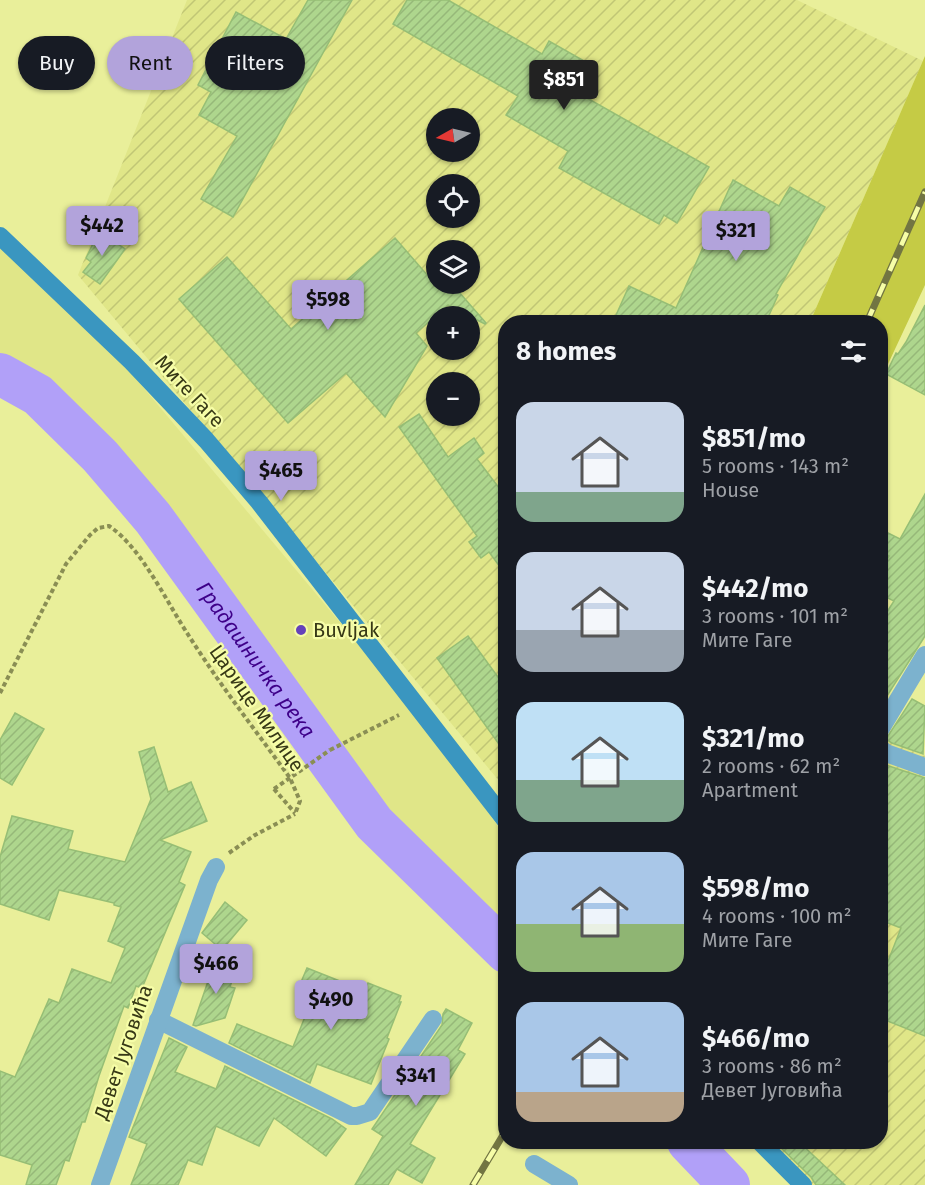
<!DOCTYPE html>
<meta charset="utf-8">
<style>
:root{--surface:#171b24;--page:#242831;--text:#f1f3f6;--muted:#9ea1a6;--accent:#b2a3db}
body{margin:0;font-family:"Fira Sans",sans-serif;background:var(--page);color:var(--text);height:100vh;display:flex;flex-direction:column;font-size:22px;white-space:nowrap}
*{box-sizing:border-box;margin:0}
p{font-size:20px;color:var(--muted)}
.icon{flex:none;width:33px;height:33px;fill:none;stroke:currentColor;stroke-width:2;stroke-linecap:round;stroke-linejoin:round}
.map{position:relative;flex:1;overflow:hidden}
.sheet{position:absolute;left:498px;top:315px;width:390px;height:834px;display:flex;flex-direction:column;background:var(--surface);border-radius:24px;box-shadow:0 2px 4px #0004}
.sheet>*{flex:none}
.top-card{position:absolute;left:18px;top:36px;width:390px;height:54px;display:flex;gap:12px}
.needle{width:39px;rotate:262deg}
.buttons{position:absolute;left:426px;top:108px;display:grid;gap:12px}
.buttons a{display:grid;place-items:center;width:54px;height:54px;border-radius:50%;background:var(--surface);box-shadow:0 2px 4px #0004;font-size:30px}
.price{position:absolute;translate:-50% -51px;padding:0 14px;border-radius:6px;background:var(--accent);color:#111;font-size:20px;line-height:39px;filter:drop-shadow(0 2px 3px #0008)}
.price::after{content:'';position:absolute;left:50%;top:36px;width:18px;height:14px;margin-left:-9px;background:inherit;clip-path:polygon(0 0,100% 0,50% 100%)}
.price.active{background:#222;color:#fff}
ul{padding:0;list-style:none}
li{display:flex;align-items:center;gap:18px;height:150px;padding:0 18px}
li span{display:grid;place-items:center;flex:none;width:168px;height:120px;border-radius:18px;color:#555}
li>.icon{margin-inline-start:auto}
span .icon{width:72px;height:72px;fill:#fffc;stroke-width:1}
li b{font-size:26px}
h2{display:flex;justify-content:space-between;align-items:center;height:72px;padding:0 18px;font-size:26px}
.pill{padding:0 21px;border-radius:27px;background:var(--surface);box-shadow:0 2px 4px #0004;font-size:21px;line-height:54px}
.pill.active{background:var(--accent);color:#111}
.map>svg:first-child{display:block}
.built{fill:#e0e688}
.industrial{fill:url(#industrial-furrows);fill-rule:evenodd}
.grass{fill:#c5cb45}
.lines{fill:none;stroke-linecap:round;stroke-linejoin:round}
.river{stroke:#b1a0f8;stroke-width:42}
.building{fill:url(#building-hatch);stroke:#96be75;stroke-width:1.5}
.path{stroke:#8a8e54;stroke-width:4;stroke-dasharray:4.5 3;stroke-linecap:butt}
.street{stroke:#7cb2ce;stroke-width:18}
.secondary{stroke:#3a96c0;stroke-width:18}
.rail-casing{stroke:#727542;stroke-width:7}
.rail{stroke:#f6fda7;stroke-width:4.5;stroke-dasharray:14;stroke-linecap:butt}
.path-bridge{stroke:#8a8e54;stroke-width:4;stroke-dasharray:4.5 3;stroke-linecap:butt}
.poi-dot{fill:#6542ba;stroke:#f6fda7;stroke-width:2}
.labels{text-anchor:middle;stroke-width:4.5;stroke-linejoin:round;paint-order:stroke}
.street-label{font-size:20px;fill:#373916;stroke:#f6fda7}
.poi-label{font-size:20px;fill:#373916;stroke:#f6fda7;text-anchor:start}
.water-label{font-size:21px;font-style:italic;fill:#3e0089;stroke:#f6fda7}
</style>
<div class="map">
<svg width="925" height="1185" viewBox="0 0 925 1185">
<defs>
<pattern id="industrial-furrows" width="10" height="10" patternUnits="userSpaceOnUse" patternTransform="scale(1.5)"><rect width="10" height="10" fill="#e0e688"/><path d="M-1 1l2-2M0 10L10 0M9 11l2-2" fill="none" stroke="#c1c675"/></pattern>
<pattern id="building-hatch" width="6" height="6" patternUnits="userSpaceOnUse" patternTransform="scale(1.5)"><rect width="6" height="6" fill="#aed68d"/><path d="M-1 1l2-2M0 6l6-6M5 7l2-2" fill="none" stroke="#96b879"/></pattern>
</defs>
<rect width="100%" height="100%" fill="#e9ef9a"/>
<polygon class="built" points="0,240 86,319 415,712 505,836 505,927 407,836 346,763 200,549 95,424 0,356"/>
<g class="industrial">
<path d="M 187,0 L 797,0 L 923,61 L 810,322 L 506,322 L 505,788 L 78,275 ZM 436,118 L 470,118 L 470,152 L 436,152 ZM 436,184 L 470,184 L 470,218 L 436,218 ZM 436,250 L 470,250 L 470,284 L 436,284 ZM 436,316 L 470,316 L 470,350 L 436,350 ZM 436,382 L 470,382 L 470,416 L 436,416 Z"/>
<polygon points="881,738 925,756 925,1185 812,1185 764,1142 880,1142"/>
</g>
<polygon class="grass" points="925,56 925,285 881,379 880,322 810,322"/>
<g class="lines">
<g class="river">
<path id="s1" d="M 0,374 L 38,395 L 100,456 L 153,518 L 374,823 L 506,952"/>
<polyline points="688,1142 729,1185"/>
</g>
</g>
<g class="building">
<polygon points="308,0 352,0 233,217 201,199 237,136 199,115 211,92 198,85 236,12 286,39"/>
<polygon points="407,0 448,0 542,54 549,41 593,66 578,93 709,167 677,223 664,215 659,224 559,168 568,151 506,115 518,96 393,24"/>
<polygon points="733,180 779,206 790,187 825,207 776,294 778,295 766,322 613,322 629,286 676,308"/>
<polygon points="99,231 125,249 100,284 83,272 91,262 86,258"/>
<polygon points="395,238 435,284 452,284 486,323 485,324 448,305 416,333 427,346 385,417 346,373 288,423 179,299 227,257 291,329"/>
<polygon points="925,305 925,395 886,374 896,353 898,354 906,342"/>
<polygon points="419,414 448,457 474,438 484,453 477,459 506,497 506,575 489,552 481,558 469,542 477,536 399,427"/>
<polygon points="925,494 925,636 880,707 880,623 894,601 880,594 880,570 889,556 880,551 880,529 900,539"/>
<polygon points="468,636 506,688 506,754 437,658"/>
<polygon points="912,699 925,706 923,754 892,743 886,739"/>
<polygon points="15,713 44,729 12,785 0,778 0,740"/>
<polygon points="154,747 168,792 191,782 207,821 160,840 191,852 179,882 185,885 142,988 136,986 128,1008 124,1006 99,1076 85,1122 82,1122 69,1161 65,1160 56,1185 26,1185 32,1165 0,1155 0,1071 15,1077 49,999 59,1003 72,969 111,983 125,948 108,941 121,907 114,905 114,903 59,890 49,920 0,904 0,857 12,816 73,831 68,849 125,862 151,799 139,752"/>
<polygon points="880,763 925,778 925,1036 880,1018 880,967 885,969 901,928 880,920"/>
<polygon points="225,902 247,920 222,950 202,933"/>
<polygon points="215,961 236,968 230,987 235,988 225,1018 196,1026 193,1025"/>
<polygon points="307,968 365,991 368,983 401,996 399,1002 401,1002 387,1038 389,1039 371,1084 317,1064 310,1083 229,1043 237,1024 293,1047 312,999 296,994"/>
<polygon points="446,1009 472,1023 458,1050 465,1054 410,1144 435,1158 422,1183 397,1169 388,1185 355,1185 383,1136 372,1129 442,1025 443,1014"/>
<polygon points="169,1038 187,1047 175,1072 216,1089 225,1066 332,1119 346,1129 326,1156 274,1118 259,1146 216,1126 202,1165 188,1160 178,1185 131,1185 147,1144 129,1137"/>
<polygon points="775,1142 799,1142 845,1185 816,1185 811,1177"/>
</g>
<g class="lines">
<g class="path">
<path d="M 0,693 L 66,564 L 90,535 L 98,528 L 109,526 C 142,548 167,603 189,636 C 220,685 256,731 290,778 L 300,801 L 295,814"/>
<polyline points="330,750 399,715"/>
<polyline points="274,789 295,813"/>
<polyline points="229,853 255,835 295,814"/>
</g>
<g class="street">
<polyline points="880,730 925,655"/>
<polyline points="880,748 886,753 925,767"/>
<polyline points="158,1020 351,1116 357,1116 370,1112 433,1019"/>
<polyline points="534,1164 569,1185"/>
<polyline points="100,1185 209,880 216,867"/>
</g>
<g class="secondary">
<polyline points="0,236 132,362 206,440 259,502 506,821"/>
<polyline points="760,1142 803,1185"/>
</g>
<g class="rail-casing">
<g id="rail">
<polyline points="867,322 925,192"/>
<polyline points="473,1185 506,1130"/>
</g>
</g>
<use href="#rail" class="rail"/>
<polyline class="path-bridge" points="274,789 330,750"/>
</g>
<circle class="poi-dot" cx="301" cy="630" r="6"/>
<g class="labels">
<g class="street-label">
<text transform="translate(190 391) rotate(47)" y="7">Мите Гаге</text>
<text transform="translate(257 708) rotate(55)" y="7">Царице Милице</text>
<text transform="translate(123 1052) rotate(-71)" y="7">Девет Југовића</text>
</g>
<g class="poi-label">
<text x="313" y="637">Buvljak</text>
</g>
<g class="water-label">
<text dy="7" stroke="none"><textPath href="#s1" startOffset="387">Градашничка река</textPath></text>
</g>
</g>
</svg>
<div class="buttons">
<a><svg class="needle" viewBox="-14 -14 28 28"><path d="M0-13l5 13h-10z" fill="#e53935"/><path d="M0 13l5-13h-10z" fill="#9ea1a6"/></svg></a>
<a><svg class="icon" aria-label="locate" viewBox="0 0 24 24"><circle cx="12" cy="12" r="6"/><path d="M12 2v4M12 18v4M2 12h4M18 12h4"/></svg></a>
<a><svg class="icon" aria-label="layers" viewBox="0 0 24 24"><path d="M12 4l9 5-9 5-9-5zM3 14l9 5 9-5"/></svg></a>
<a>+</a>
<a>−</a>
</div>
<b class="price active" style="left:564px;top:111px">$851</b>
<b class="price" style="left:102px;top:257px">$442</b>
<b class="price" style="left:736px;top:262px">$321</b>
<b class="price" style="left:328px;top:331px">$598</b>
<b class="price" style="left:281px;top:502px">$465</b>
<b class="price" style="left:216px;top:995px">$466</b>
<b class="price" style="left:331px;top:1031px">$490</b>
<b class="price" style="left:416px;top:1107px">$341</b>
<div class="top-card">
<a class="pill">Buy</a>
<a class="pill active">Rent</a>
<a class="pill">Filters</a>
</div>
<section class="sheet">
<h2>8 homes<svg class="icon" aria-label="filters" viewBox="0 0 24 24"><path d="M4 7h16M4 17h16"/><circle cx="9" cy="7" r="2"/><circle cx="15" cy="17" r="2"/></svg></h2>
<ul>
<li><span style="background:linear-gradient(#c9d6e8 75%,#7fa58c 0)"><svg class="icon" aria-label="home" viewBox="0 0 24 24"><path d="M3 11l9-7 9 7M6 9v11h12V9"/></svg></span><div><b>$851/mo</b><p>5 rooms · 143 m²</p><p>House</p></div></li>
<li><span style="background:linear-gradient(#c9d6e8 65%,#9aa5b1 0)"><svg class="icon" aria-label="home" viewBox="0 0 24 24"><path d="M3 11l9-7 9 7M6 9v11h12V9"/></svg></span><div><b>$442/mo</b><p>3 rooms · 101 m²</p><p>Мите Гаге</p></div></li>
<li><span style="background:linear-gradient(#bfe0f5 65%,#7fa58c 0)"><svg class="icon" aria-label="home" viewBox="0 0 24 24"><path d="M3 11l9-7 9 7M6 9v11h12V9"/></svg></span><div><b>$321/mo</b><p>2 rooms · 62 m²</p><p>Apartment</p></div></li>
<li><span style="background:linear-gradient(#a9c7e8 60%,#8fb573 0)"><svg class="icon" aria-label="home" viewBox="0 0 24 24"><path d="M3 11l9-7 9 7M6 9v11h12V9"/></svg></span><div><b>$598/mo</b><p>4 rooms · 100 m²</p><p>Мите Гаге</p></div></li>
<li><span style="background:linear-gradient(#a9c7e8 75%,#b9a48a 0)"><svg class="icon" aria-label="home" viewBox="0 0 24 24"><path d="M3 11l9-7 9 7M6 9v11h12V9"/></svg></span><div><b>$466/mo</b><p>3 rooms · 86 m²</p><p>Девет Југовића</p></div></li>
</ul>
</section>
</div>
